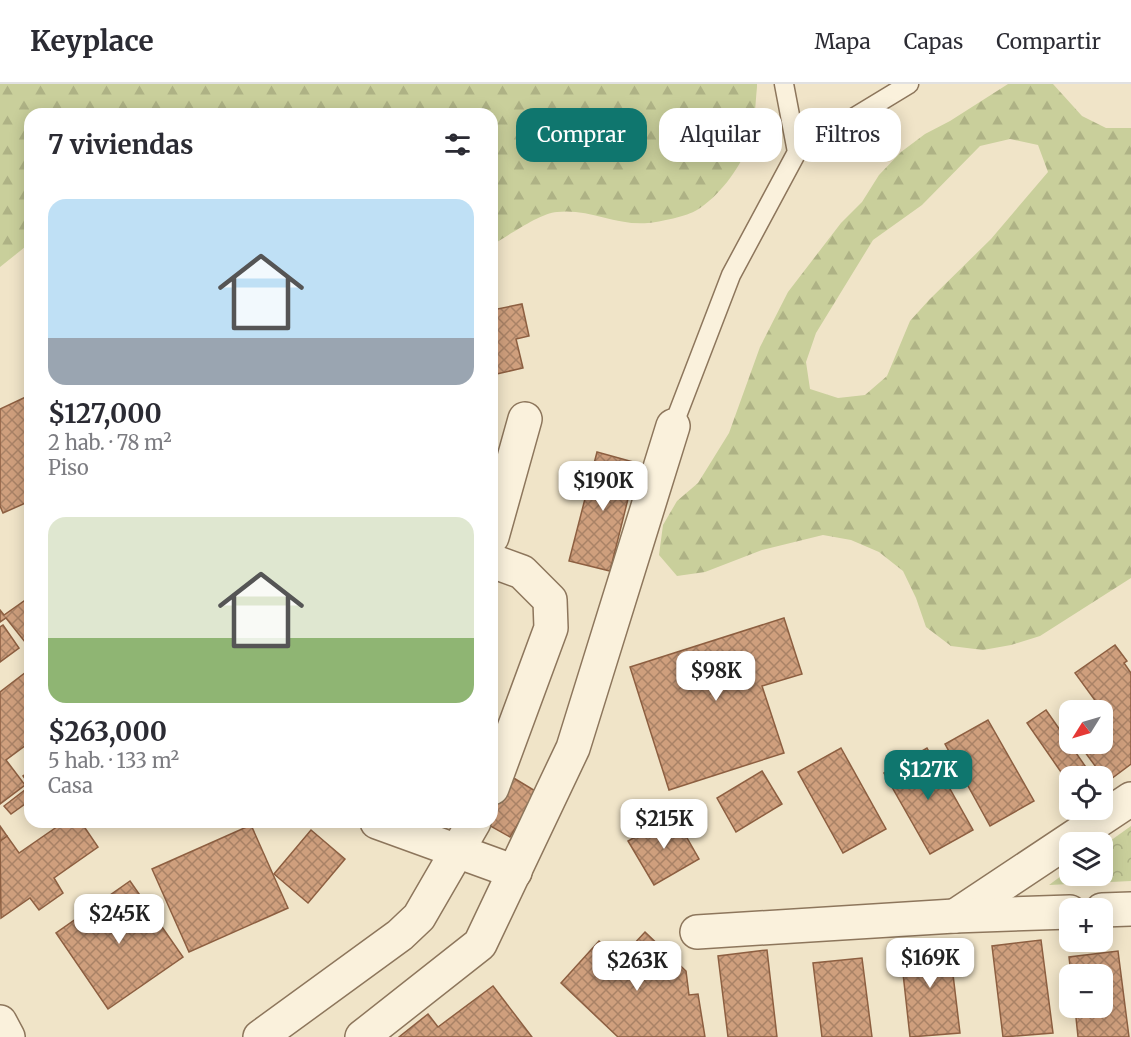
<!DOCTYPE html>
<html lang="es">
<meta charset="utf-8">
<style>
:root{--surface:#fff;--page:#f7f7f7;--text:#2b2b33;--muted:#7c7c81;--line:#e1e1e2;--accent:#0f766e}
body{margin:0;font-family:Merriweather,serif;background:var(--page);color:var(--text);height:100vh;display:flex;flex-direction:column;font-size:22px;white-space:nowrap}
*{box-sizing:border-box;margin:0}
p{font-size:20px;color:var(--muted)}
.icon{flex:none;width:33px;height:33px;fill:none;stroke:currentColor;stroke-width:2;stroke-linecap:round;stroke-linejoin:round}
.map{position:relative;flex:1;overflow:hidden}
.side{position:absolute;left:24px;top:24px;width:474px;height:720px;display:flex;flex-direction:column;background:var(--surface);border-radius:18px;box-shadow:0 3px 15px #0003}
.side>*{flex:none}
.top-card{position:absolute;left:516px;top:24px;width:525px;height:54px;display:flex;gap:12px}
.needle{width:39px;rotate:233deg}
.tools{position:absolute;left:1059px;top:616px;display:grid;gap:12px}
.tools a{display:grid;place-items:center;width:54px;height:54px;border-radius:12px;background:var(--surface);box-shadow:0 3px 15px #0003;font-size:30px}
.price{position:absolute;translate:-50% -51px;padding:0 14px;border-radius:12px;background:#fff;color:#222;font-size:20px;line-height:39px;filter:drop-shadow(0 2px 3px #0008)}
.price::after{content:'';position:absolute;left:50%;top:36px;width:18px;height:14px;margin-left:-9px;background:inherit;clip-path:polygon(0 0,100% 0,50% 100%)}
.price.active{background:var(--accent);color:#fff}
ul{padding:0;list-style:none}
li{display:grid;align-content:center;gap:12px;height:318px;padding:0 24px}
li span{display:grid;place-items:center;height:186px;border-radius:18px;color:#555}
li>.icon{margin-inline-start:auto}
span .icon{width:108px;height:108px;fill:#fffc;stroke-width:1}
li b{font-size:26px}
h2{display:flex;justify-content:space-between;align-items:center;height:72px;padding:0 24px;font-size:26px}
.pill{padding:0 21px;border-radius:18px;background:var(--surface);box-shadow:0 3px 15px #0003;font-size:21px;line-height:54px}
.pill.active{background:var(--accent);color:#fff}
header{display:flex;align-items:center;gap:36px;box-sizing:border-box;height:84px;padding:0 30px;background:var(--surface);border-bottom:2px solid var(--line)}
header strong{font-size:28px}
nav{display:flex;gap:33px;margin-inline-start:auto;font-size:21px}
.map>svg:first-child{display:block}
.forest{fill:url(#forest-firs);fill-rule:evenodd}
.park{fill:url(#park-crowns)}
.building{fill:url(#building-cross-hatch);stroke:#8d5f41;stroke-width:1.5}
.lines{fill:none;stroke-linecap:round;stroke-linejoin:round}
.lane-casing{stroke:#8d765c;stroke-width:21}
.street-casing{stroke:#8d765c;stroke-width:36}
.lane{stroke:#faf1dc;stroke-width:18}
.street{stroke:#faf1dc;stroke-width:33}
</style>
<header>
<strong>Keyplace</strong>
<nav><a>Mapa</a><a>Capas</a><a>Compartir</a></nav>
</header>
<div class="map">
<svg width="1131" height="953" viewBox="0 0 1131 953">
<defs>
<pattern id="forest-firs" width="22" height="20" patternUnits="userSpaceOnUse" patternTransform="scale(1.5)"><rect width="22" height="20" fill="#c9cf9b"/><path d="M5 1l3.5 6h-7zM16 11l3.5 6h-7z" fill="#aeb285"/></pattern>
<pattern id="park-crowns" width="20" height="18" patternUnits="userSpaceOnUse" patternTransform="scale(1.5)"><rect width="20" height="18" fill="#c9cf9b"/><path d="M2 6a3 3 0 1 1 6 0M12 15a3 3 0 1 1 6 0" fill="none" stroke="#aeb285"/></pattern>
<pattern id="building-cross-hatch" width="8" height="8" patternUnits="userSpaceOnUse" patternTransform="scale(1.5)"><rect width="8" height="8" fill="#cf9f7d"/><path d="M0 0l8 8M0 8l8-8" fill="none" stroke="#a98266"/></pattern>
</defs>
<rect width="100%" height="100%" fill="#f0e4c8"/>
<g class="forest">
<path d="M 0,0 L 757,0 L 757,3 C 755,23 755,44 748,62 C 739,86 718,113 697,126 C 688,132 659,138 648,139 C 617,142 588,124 557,128 C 540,129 508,152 492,161 L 492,30 L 30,30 L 30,159 L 0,183 Z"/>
<path d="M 1008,0 L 1053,0 L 1082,32 L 1106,44 L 1131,44 L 1131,494 L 1040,552 L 1011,561 L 983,566 L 951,562 L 926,543 L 916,514 L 903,487 L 879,468 L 851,456 L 823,451 L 762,466 L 705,488 L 677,492 L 659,471 L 663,441 L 677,417 L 698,399 L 729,349 L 760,263 L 788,208 L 841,139 L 862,118 L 879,91 L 901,68 L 925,50 L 950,37 ZM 1010,55 L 1038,61 L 1048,88 L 991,155 L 929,216 L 910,237 L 887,292 L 865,311 L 838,314 L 810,305 L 806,278 L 816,249 L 873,156 L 922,121 L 980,62 Z"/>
</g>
<polygon class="park" points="1131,742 1131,797 1049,801 1069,786 1070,792 1102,792 1103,762"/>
<g class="building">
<polygon points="522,220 529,252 516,255 523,284 492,291 492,226"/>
<polygon points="30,311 30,417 3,429 0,422 0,325"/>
<polygon points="597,368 637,379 610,487 569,477"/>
<polygon points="24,517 30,524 30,554 25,558 6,534 0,538 0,526 4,531"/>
<polygon points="784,534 802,590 762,602 784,669 669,706 630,583"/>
<polygon points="3,541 19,564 0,578 0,543"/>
<polygon points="1115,561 1127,577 1124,579 1131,589 1131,680 1107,698 1079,660 1102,660 1102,627 1087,627 1097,619 1075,589"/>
<polygon points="30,585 30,658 6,676 25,701 0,720 0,608"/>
<polygon points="1046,626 1090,689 1083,693 1070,693 1070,701 1027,639"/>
<polygon points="988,636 1034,717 990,742 945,660"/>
<polygon points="841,664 886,745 843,769 798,688"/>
<polygon points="927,664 973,746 930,770 884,689"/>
<polygon points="30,687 30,702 23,692"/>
<polygon points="762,687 782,720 736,748 717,714"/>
<polygon points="512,693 537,708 510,753 485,739 492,738 492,727"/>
<polygon points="30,702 30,720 28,718 11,730 4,722"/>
<polygon points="674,731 699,775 654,801 628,757"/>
<polygon points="64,738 81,738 98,763 54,794 63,809 39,826 30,814 1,834 0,757 7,752 19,769"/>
<polygon points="251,741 288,824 189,868 152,785"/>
<polygon points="0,742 7,752 0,757"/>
<polygon points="311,746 345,775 308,819 274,790"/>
<polygon points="130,797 183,873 108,925 56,849"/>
<polygon points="645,848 686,887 689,911 698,910 705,953 618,953 561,899 599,857 619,876"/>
<polygon points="1041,856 1053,949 1003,953 992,862"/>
<polygon points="949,857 960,949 910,953 900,862"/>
<polygon points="767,866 777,953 728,953 718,872"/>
<polygon points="1118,867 1129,953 1078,953 1075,924 1102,924 1102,891 1071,891 1069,873"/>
<polygon points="862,874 872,953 822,953 813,879"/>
<polygon points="493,902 532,953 399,953 428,930 438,943"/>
</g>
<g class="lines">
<g class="lane-casing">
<g id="lane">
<polyline points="797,68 909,0"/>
<polyline points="673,342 731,191 797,68 784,0"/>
</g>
</g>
<g class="street-casing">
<g id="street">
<polyline points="492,453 525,335"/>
<polyline points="492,477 522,488 550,516 551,544 492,704"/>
<polyline points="377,738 515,788"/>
<polyline points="1102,826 1131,825"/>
<polyline points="955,832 1131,715"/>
<polyline points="697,848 954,832 1070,828"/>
<polyline points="0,938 8,953"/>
<polyline points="260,953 400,851 419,833 474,738"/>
<polyline points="362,953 480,860 573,664 673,342"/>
</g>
</g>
<use href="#lane" class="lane"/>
<use href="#street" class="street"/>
</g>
</svg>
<div class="tools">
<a><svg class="needle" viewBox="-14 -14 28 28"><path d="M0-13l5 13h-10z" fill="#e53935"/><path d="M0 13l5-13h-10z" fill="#7c7c81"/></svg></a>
<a><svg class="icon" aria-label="locate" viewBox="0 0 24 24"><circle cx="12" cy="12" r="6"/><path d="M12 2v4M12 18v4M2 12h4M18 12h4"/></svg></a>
<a><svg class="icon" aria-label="layers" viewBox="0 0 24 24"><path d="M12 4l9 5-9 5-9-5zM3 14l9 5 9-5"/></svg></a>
<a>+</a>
<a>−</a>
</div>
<b class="price" style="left:603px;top:428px">$190K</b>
<b class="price" style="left:716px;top:618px">$98K</b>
<b class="price active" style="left:928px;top:717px">$127K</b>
<b class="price" style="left:664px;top:766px">$215K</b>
<b class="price" style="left:119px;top:861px">$245K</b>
<b class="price" style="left:930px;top:905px">$169K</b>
<b class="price" style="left:637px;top:908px">$263K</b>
<div class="top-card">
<a class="pill active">Comprar</a>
<a class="pill">Alquilar</a>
<a class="pill">Filtros</a>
</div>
<section class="side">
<h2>7 viviendas<svg class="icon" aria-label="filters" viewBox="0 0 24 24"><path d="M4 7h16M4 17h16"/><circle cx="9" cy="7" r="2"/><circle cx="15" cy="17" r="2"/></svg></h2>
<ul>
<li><span style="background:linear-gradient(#bfe0f5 75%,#9aa5b1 0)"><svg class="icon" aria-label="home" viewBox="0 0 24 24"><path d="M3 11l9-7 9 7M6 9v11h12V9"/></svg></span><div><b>$127,000</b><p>2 hab. · 78 m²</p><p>Piso</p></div></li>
<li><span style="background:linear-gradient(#dfe7d0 65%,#8fb573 0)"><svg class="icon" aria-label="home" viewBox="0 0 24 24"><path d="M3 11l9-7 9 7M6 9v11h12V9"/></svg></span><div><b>$263,000</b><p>5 hab. · 133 m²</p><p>Casa</p></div></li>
</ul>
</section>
</div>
